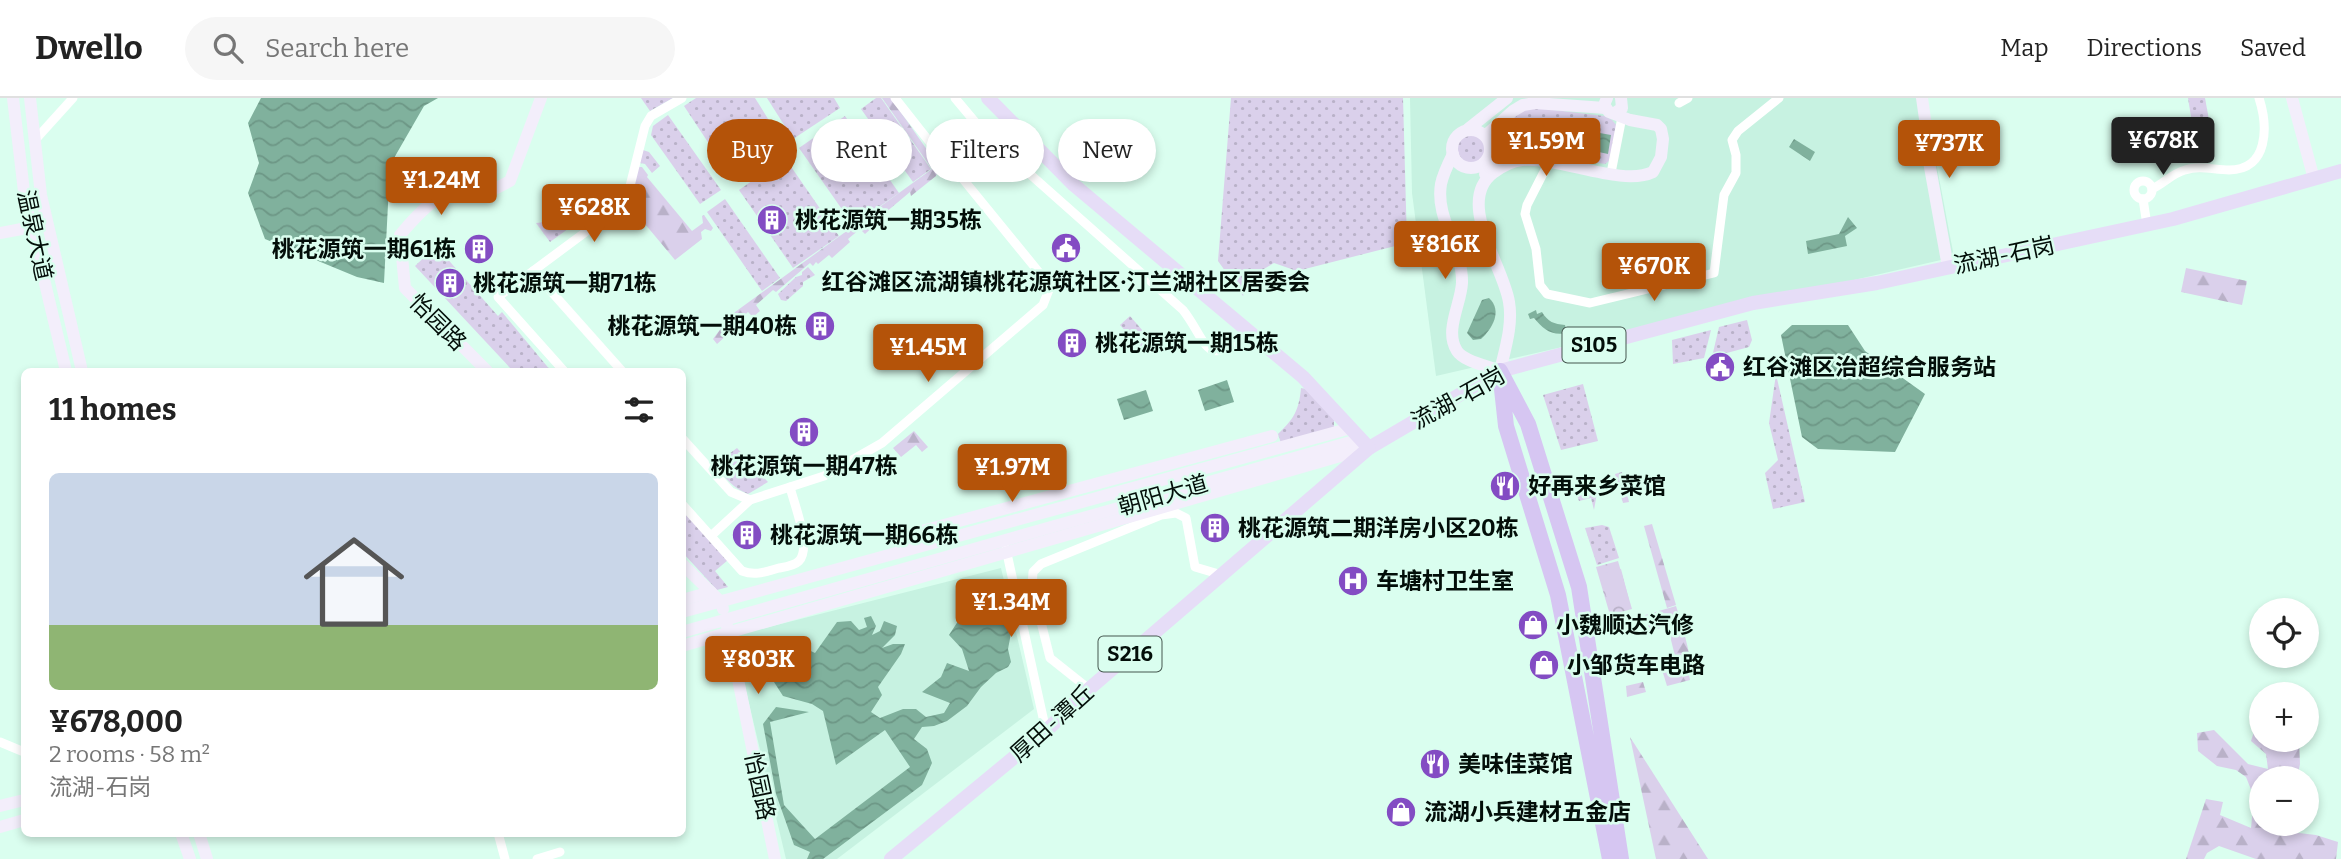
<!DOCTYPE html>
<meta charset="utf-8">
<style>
:root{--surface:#fff;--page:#f6f6f6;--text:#222;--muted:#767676;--line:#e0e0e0;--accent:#b45309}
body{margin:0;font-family:Bitter,"Noto Sans SC",serif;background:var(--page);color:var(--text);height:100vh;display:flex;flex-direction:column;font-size:26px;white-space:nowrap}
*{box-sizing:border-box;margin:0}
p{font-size:23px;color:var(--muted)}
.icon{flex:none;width:38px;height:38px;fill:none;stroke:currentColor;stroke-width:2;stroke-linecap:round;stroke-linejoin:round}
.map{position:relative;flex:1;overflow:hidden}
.sheet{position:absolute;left:21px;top:270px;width:665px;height:469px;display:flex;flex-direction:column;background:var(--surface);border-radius:10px;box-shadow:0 4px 10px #0003}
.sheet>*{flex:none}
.top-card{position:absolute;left:707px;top:21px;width:665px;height:63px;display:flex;gap:14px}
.buttons{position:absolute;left:2249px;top:500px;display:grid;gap:14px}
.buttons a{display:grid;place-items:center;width:70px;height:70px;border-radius:50%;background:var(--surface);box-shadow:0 4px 10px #0003;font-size:35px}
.price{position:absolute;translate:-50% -60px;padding:0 16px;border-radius:7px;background:var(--accent);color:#fff;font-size:23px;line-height:46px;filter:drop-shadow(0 2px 4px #0008)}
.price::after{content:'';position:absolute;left:50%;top:42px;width:21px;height:16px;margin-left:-10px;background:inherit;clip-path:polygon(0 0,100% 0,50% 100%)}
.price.on{background:#222;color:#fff}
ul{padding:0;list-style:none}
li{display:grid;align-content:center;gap:14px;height:371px;padding:0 28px}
li span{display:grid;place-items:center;height:217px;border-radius:10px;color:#555}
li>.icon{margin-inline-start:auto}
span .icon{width:126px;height:126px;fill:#fffc;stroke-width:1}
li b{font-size:30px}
h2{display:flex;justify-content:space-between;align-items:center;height:84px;padding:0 28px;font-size:30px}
.tag{padding:0 24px;border-radius:32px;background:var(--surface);box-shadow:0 4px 10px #0003;font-size:24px;line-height:63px}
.tag.on{background:var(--accent);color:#fff}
header{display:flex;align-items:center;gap:42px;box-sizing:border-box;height:98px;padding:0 35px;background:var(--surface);border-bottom:2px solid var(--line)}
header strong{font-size:33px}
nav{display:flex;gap:38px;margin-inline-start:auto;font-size:24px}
.search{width:490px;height:63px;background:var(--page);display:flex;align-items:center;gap:18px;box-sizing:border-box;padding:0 24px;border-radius:38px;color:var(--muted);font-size:26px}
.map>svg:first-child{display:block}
.built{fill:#c7f2e1}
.grass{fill:url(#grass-dots)}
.forest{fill:url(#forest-firs)}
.park{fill:url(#park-crowns)}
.pitch{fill:#dad0eb}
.water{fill:url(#water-waves)}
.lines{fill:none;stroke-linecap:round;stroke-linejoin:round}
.street{stroke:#fff;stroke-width:9}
.secondary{stroke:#f3eefb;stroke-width:12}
.primary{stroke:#e6ddf7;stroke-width:14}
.highway{stroke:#d6c6f2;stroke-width:16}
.labels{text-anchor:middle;stroke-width:5;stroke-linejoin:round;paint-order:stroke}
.shield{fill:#dafeef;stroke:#44564e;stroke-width:2}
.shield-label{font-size:21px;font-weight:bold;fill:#030e09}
.poi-label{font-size:23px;font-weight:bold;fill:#030e09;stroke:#dafeef;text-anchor:start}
.street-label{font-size:23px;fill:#030e09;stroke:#dafeef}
</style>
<header>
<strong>Dwello</strong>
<div class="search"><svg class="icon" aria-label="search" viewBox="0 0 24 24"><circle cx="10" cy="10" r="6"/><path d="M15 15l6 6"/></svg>Search here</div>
<nav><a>Map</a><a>Directions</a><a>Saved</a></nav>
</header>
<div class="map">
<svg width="2341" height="761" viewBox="0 0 2341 761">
<defs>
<pattern id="grass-dots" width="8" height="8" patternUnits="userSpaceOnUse" patternTransform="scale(1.75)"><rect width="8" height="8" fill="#dad0eb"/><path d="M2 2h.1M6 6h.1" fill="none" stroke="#b9b1c8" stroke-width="1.8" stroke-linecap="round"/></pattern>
<pattern id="forest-firs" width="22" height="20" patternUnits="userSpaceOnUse" patternTransform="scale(1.75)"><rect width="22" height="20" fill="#dad0eb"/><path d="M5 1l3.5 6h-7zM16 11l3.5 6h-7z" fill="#b9b1c8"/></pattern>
<pattern id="park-crowns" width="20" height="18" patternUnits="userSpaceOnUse" patternTransform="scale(1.75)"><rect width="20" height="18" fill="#dad0eb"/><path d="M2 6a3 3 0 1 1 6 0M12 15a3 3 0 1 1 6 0" fill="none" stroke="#b9b1c8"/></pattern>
<pattern id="water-waves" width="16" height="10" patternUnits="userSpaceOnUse" patternTransform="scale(1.75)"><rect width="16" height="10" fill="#80b19d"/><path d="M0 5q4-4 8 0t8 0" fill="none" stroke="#6d9786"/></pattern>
</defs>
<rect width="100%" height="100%" fill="#dafeef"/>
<g class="built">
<polygon points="1410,0 1924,0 1954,159 1436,278 1412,95"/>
<polygon points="1001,470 1034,611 837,761 786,761 733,538"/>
</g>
<g class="grass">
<polygon points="641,0 673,0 650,13"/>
<polygon points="696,0 755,0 782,43 782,48 735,80 731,79 684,8"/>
<polygon points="767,0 834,0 840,10 793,41"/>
<polygon points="876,0 881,0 931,71 913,84 861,11"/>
<polygon points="1231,0 1403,0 1407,145 1297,173 1274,165 1255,176 1243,198 1218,163"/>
<polygon points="2188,0 2205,0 2209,22 2192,25"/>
<polygon points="1537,10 1604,18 1612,22 1617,28 1609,63 1605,66 1544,56 1507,55 1501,52 1496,34 1524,11"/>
<polygon points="668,17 721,92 700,106 651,37 653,28"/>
<polygon points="845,18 899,95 853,127 799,50"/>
<circle cx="1472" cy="50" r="16"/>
<polygon points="643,52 649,54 660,68 652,75 645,66 640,65"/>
<polygon points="785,60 839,138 793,170 739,92"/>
<polygon points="725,101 780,180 762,193 707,114"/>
<polygon points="583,120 550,144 536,125"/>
<polygon points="436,148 498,218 502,214 551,273 513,273 415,168"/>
<polygon points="808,169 815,177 803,184 803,188 786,203 781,202 778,196 796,179 802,177 802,174"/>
<polygon points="1130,218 1143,233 1148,249 1141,250 1120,227"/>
<polygon points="1747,222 1752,242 1749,249 1712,259 1719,229"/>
<polygon points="1711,232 1704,260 1673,266 1672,242"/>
<polygon points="1776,276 1805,404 1773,411 1765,375 1778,362 1769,325"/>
<polygon points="1583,286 1598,343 1561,352 1543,297"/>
<path d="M 1301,290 L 1306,291 L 1334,318 L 1334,330 L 1281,345 L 1278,336 C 1294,321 1299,312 1301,290 Z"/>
<path d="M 737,350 L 768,384 L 748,396 C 733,390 726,381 717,369 L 718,364 Z"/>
<polygon points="1622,374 1629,404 1623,405 1615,376"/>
<polygon points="1598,389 1594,412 1591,400 1579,403 1576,395"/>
<polygon points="682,409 728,462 715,473 728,489 717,492 683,455"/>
<polygon points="1602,427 1609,429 1619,460 1597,467 1585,430"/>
</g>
<g class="forest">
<polygon points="882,0 891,0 939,69 936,78 911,98 910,94 885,115 883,113 880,116 883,120 865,136 860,131 848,141 850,144 832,160 829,157 818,166 816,164 813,168 810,165 776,194 773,192 756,207 760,213 753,219 748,214 725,234 727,237 717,246 713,241 731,217 932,71"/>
<polygon points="638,69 642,69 648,77 647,79 692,133 703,125 702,118 704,117 713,130 711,133 705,131 701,134 702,141 675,162 630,108"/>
<polygon points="2186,170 2247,183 2242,207 2181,194"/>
<polygon points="914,333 928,349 922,354 916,347 901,359 893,350"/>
<polygon points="1652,426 1676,507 1667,510 1644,428"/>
<polygon points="1682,526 1691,563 1677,566 1671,542 1672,529"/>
<polygon points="1669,569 1689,577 1690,582 1667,588 1663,575"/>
<polygon points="1643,584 1646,594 1627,599 1626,588"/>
<polygon points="2261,612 2261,642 2299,642 2300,666 2297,681 2261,681 2261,726 2264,726 2264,731 2316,737 2338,744 2336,761 2256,761 2219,748 2207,755 2204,761 2186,761 2206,701 2223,704 2220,717 2251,730 2254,699 2246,679 2236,672 2217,668 2198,653 2197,635 2214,632 2248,666 2268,671 2266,656 2251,643"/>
<polygon points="1630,639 1708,761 1656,761"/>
</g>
<g class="park">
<polygon points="1618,463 1632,511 1610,517 1596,469"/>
<polygon points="1676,508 1681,524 1650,533 1645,517"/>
</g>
<polygon class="pitch" points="1621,471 1629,502 1609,508 1600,476"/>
<g class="water">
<polygon points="261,0 438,0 424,8 390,67 384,185 357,179 265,141 248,95 259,65 248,25"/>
<polygon points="1559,24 1566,24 1566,29 1611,37 1608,56 1562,46 1559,52 1554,49 1548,34 1554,26"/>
<polygon points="1794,41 1815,54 1810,63 1789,49"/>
<polygon points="1848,119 1857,130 1845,138 1847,148 1808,156 1806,143 1839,136"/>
<path d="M 1489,200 C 1503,213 1492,231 1481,241 L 1473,242 L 1467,235 L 1482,202 Z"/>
<path d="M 1536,212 L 1537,216 L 1542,214 C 1548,224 1554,226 1565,227 L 1567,235 C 1551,238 1543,231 1534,220 L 1530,221 L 1528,216 Z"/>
<polygon points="1792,227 1848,227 1865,253 1925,296 1895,354 1818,351 1802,339 1781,237"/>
<polygon points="1227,282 1234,304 1205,313 1198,292"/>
<polygon points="1146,292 1153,313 1124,322 1117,301"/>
<polygon points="964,514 980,514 1013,525 1008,551 1011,564 1008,569 996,575 981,589 967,608 947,623 934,628 922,629 914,641 927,651 932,665 922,687 823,761 807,761 810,754 794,747 776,696 763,626 776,609 809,614 770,624 784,707 815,741 910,669 885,632 836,667 823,613 812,606 783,598 774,584 760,579 761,557 778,555 798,547 815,555 837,524 851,523 859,532 867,529 864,520 871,518 876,528 872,537 880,533 884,523 897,528 895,537 882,550 893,546 905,546 901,556 878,589 882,597 871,614 880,620 903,611 916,611 926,619 944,615 950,605 922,594 941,579 947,565 969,573 962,551 949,537"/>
</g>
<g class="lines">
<g class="street">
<path d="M 955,0 L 986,37 L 1183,212 C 1208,244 1204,273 1249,234"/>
<polyline points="1679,5 1688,0"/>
<polyline points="35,42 73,0"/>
<polyline points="1549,64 1527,107 1525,116 1536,151 1540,187 1547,196 1590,205 1714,175 1724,97 1736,75 1736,57 1732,42 1738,33 1779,0"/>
<polyline points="947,66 1008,20"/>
<polyline points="1611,75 1622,19"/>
<circle cx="2143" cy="92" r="9"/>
<path d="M 2152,91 C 2163,86 2173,75 2185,72 C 2200,67 2214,72 2229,72 C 2269,72 2268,28 2259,0"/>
<polyline points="2143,101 2147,127"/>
<polyline points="533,173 622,273"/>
<polyline points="564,273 498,199 626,104 645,28 651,18 682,0"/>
<polyline points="682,340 731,394 750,402"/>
<path d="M 682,406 L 742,473 C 755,478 765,474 779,470 C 785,469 794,468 799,463 C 812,449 794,406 790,389 L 824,378 L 882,345 L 1043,207 L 1050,189 L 1042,178 L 958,75 L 947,66 L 895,0"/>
<polyline points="711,438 750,402 790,389"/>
<polyline points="1006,451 1046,633"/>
<polyline points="1089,591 1050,560 1032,488 1033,474 1041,466 1161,417 1176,415 1186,420 1195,469 1222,477"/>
<polyline points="0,644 24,654"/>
<polyline points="498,735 505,761"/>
<polyline points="537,761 560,754"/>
</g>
<g class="secondary">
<polyline points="13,0 25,102 66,273"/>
<polyline points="30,0 41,97 82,273"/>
<polyline points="1922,0 1927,35 1926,47 1948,169"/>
<polyline points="2292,0 2314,81"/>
<polyline points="1615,15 1622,10 1621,0"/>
<polyline points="1468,31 1507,0"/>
<circle cx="1471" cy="51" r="19"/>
<polyline points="1486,37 1513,13 1523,7 1535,5 1605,10"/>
<path d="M 1453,56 C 1448,66 1443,76 1441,86 C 1435,121 1463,150 1462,185 C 1461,206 1444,233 1457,253 C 1464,264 1489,268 1500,273"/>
<polyline points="1485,76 1495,63 1491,49"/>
<polyline points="0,135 32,129"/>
<path d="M 487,273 L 405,190 L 400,137 C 415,119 445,85 471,89 C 476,90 482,93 487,95 L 510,83 L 541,0"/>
<path d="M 1500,273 C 1505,251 1513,227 1509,204 C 1504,169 1455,104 1493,75 C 1501,69 1511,63 1522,62 C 1561,59 1622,89 1653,74 L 1661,59 L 1663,41 L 1661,31 L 1657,27 L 1630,22 L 1609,14 L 1604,7 L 1607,0"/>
<polyline points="922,433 1272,338"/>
<polyline points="682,466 721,504 723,511"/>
<polyline points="682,502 711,494"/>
<polyline points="682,514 1351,330"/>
<polyline points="727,528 775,761"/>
<polyline points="682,534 1361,341"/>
<polyline points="682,548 1368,350"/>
<polyline points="0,708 24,702"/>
<polyline points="0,729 24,722"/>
<polyline points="181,735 190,761"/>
<polyline points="199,735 207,761"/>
</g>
<g class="primary">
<polyline points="988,0 1074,87 1303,279 1369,350 1500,273 1753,205 1877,185 2173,121 2341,73"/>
<polyline points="891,761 1046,633 1089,591 1369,350"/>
</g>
<polyline class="highway" points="1610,761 1558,497 1506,328 1500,273 1528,326 1579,489 1621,761"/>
</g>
<defs>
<g id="building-disc" transform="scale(1.575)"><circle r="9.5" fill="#834cc3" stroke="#dafeef"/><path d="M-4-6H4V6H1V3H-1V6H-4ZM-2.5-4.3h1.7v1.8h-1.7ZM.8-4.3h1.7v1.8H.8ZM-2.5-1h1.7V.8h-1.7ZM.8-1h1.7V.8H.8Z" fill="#fff"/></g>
<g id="civic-disc" transform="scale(1.575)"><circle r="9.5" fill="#834cc3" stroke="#dafeef"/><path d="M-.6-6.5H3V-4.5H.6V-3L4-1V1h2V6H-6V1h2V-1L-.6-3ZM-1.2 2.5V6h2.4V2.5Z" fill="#fff"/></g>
<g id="restaurant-disc" transform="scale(1.575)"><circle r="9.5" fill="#834cc3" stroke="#dafeef"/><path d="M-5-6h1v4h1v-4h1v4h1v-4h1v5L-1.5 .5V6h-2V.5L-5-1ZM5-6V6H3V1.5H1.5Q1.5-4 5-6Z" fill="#fff"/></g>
<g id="hospital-disc" transform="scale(1.575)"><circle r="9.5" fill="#834cc3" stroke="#dafeef"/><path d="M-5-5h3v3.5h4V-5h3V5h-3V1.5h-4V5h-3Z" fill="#fff"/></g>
<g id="shop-disc" transform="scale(1.575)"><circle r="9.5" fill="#834cc3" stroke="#dafeef"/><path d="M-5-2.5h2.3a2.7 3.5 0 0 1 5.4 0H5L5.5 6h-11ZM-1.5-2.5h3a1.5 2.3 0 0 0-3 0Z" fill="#fff"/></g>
</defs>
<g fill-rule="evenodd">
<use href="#building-disc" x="772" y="122"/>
<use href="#civic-disc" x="1066" y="150"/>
<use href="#building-disc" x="479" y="151"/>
<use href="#building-disc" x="450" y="185"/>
<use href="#building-disc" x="820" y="228"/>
<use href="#building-disc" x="1072" y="245"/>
<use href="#civic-disc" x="1720" y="269"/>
<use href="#building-disc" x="804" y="334"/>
<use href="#restaurant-disc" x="1505" y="388"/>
<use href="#building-disc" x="1215" y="430"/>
<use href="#building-disc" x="747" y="437"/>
<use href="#hospital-disc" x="1353" y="483"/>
<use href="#shop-disc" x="1533" y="527"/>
<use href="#shop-disc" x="1544" y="567"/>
<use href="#restaurant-disc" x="1435" y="666"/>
<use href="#shop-disc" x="1401" y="714"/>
</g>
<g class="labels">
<g class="shield">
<rect x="1562.5" y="229.5" width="63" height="35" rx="5"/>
<rect x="1098.5" y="538.5" width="63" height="35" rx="5"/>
</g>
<g class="shield-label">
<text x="1594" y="254">S105</text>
<text x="1130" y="563">S216</text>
</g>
<g class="poi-label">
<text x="795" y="130">桃花源筑一期35栋</text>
<text x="456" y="159" text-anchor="end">桃花源筑一期61栋</text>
<text x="1066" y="192" text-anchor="middle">红谷滩区流湖镇桃花源筑社区·汀兰湖社区居委会</text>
<text x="473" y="193">桃花源筑一期71栋</text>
<text x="797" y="236" text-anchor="end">桃花源筑一期40栋</text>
<text x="1095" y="253">桃花源筑一期15栋</text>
<text x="1743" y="277">红谷滩区治超综合服务站</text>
<text x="804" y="376" text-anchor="middle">桃花源筑一期47栋</text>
<text x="1528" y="396">好再来乡菜馆</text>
<text x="1238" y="438">桃花源筑二期洋房小区20栋</text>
<text x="770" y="445">桃花源筑一期66栋</text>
<text x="1376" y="491">车塘村卫生室</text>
<text x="1556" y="535">小魏顺达汽修</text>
<text x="1567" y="575">小邹货车电路</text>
<text x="1458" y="674">美味佳菜馆</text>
<text x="1424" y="722">流湖小兵建材五金店</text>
</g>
<g class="street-label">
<text transform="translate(35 137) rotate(78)" y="8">温泉大道</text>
<text transform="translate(2004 157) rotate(-12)" y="8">流湖-石岗</text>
<text transform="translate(438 224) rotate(45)" y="8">怡园路</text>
<text transform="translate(1458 300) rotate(-29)" y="8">流湖-石岗</text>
<text transform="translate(1163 397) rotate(-16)" y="8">朝阳大道</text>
<text transform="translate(1052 625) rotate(-42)" y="8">厚田-潭丘</text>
<text transform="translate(760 688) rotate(78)" y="8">怡园路</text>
</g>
</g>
</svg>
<div class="buttons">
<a><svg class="icon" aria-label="locate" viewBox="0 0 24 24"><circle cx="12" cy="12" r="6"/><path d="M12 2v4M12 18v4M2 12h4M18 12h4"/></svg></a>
<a>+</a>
<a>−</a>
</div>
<b class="price on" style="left:2163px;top:79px">¥678K</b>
<b class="price" style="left:1546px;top:80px">¥1.59M</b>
<b class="price" style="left:1949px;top:82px">¥737K</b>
<b class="price" style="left:441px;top:119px">¥1.24M</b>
<b class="price" style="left:594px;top:146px">¥628K</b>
<b class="price" style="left:1445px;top:183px">¥816K</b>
<b class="price" style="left:1654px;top:205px">¥670K</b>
<b class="price" style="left:928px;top:286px">¥1.45M</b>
<b class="price" style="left:1012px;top:406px">¥1.97M</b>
<b class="price" style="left:1011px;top:541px">¥1.34M</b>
<b class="price" style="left:758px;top:598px">¥803K</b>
<div class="top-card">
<a class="tag on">Buy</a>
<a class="tag">Rent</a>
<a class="tag">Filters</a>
<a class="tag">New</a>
</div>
<section class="sheet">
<h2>11 homes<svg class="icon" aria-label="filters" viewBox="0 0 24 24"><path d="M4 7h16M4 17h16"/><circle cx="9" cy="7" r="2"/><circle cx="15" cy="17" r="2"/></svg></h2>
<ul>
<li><span style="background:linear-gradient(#c9d6e8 70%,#8fb573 0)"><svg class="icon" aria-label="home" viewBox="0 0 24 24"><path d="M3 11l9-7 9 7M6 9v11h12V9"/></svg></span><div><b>¥678,000</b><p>2 rooms · 58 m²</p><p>流湖-石岗</p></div></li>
</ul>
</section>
</div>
